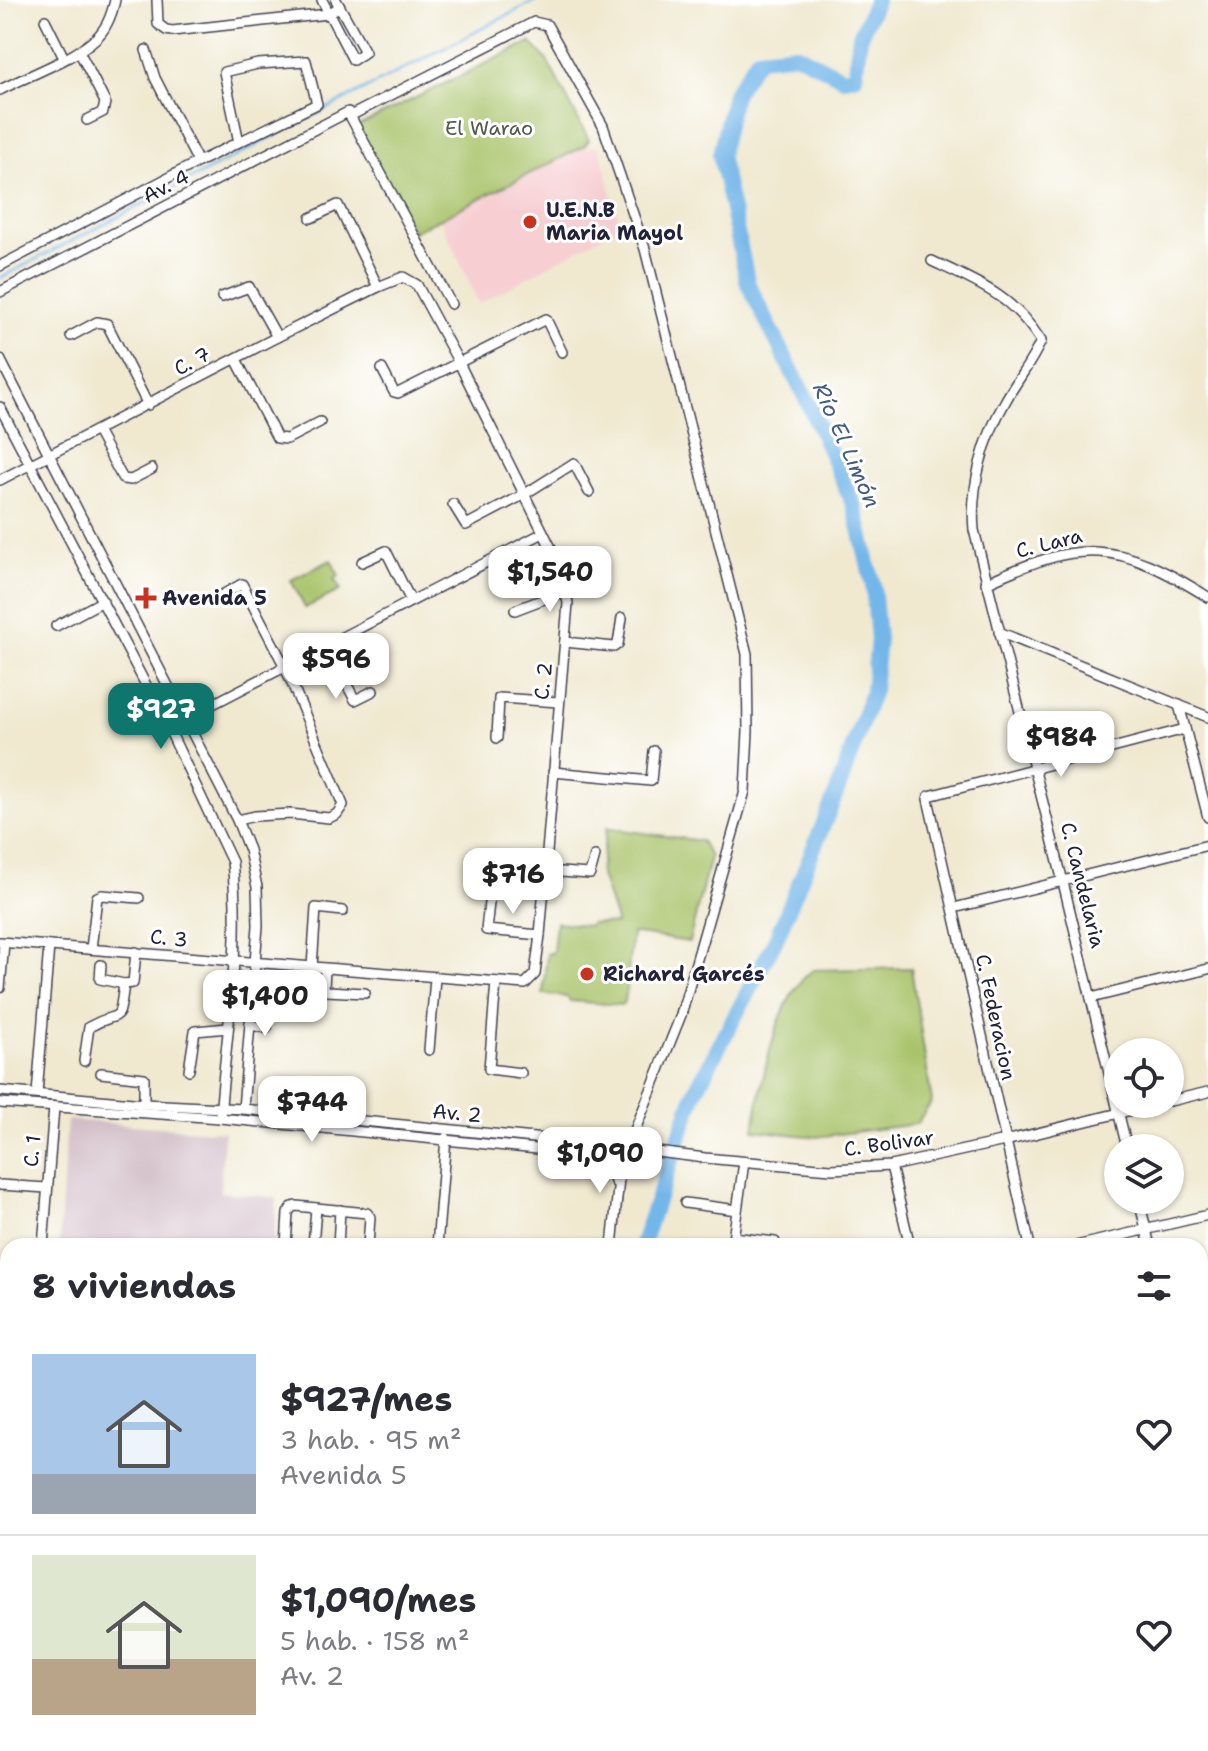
<!DOCTYPE html>
<html lang="es">
<meta charset="utf-8">
<style>
:root{--surface:#fff;--page:#f2f2f3;--text:#2b2b33;--muted:#7c7c81;--line:#e1e1e2;--accent:#0f766e}
body{margin:0;font-family:"Shantell Sans",sans-serif;background:var(--page);color:var(--text);height:100vh;display:flex;flex-direction:column;font-size:30px;white-space:nowrap}
*{box-sizing:border-box;margin:0}
p{font-size:26px;color:var(--muted)}
.icon{flex:none;width:44px;height:44px;fill:none;stroke:currentColor;stroke-width:2;stroke-linecap:round;stroke-linejoin:round}
.map{position:relative;flex:1;overflow:hidden}
.side{position:absolute;left:0px;top:1238px;width:1208px;height:514px;display:flex;flex-direction:column;background:var(--surface);border-radius:24px 24px 0 0;box-shadow:0 2px 6px #0004}
.side>*{flex:none}
.fabs{position:absolute;left:1104px;top:1038px;display:grid;gap:16px}
.fabs a{display:grid;place-items:center;width:80px;height:80px;border-radius:50%;background:var(--surface);box-shadow:0 2px 6px #0004;font-size:40px}
.price{position:absolute;translate:-50% -68px;padding:0 18px;border-radius:16px;background:#fff;color:#222;font-size:26px;line-height:52px;filter:drop-shadow(0 2px 4px #0008)}
.price::after{content:'';position:absolute;left:50%;top:48px;width:24px;height:18px;margin-left:-12px;background:inherit;clip-path:polygon(0 0,100% 0,50% 100%)}
.price.active{background:var(--accent);color:#fff}
ul{padding:0;list-style:none}
li{display:flex;align-items:center;gap:24px;height:200px;padding:0 32px}
li+li{border-top:2px solid var(--line)}
li span{display:grid;place-items:center;flex:none;width:224px;height:160px;border-radius:0px;color:#555}
li>.icon{margin-inline-start:auto}
span .icon{width:96px;height:96px;fill:#fffc;stroke-width:1}
li b{font-size:34px}
h2{display:flex;justify-content:space-between;align-items:center;height:96px;padding:0 32px;font-size:34px}
.map>svg:first-child{display:block}
.built{fill:#f7cfd3}
.industrial{fill:#d2bdc7}
.green{fill:#a7c268;stroke:#647252;stroke-width:2}
.lines{fill:none;stroke-linecap:round;stroke-linejoin:round}
.stream{stroke:#73b6e9;stroke-width:3}
.river{stroke:#73b6e9;stroke-width:16}
.minor-casing{stroke:#414051;stroke-width:12}
.primary-casing{stroke:#414051;stroke-width:17}
.minor{stroke:#fff;stroke-width:9}
.primary{stroke:#f5c16b;stroke-width:14}
.poi-dot{fill:#c8321e;stroke:#fff;stroke-width:3}
.labels{text-anchor:middle;stroke-width:6;stroke-linejoin:round;paint-order:stroke}
.park-label{font-size:20px;fill:#515a4b;stroke:#fff}
.street-label{font-size:20px;fill:#22223b;stroke:#fff}
.poi-label{font-size:20px;font-weight:bold;fill:#22223b;stroke:#fff;text-anchor:start}
.water-label{font-size:22px;font-style:italic;fill:#425d81;stroke:#fff}
</style>
<div class="map">
<svg width="1208" height="1751" viewBox="0 0 1208 1751">
<rect width="100%" height="100%" fill="#fff"/>
<filter id="ink" filterUnits="userSpaceOnUse"><feTurbulence type="fractalNoise" baseFrequency=".0125" numOctaves="2"/><feDisplacementMap in="SourceGraphic" scale="16" xChannelSelector="R" yChannelSelector="G"/><feConvolveMatrix kernelMatrix="1 2 1 2 8 2 1 2 1" color-interpolation-filters="sRGB"/></filter>
<filter id="wash" filterUnits="userSpaceOnUse"><feTurbulence type="fractalNoise" baseFrequency=".006" numOctaves="4" result="noise"/><feDisplacementMap in="SourceGraphic" scale="32" xChannelSelector="R" yChannelSelector="G"/><feGaussianBlur stdDeviation="1.8" result="paint"/><feColorMatrix in="noise" values="0 0 0 0 0 0 0 0 0 0 0 0 0 0 0 0 0 1.4 0 .05"/><feComposite in="paint" operator="in"/></filter>
<g filter="url(#wash)">
<rect width="100%" height="100%" fill="#f0e9d0"/>
<polygon class="built" points="583,147 599,147 621,226 479,304 440,219"/>
<polygon class="industrial" points="67,1120 224,1132 220,1192 277,1198 273,1246 59,1246"/>
<g class="green">
<polygon points="530,42 547,60 589,140 583,147 413,232 356,127"/>
<polygon points="331,560 339,576 334,579 341,590 305,608 291,580"/>
<polygon points="607,828 701,841 710,857 689,942 632,933 625,1001 621,1005 570,1001 567,997 543,994 547,954 553,952 556,922 589,926 590,923 617,924 600,872"/>
<path d="M 911,968 L 932,1102 L 916,1124 L 816,1137 L 754,1130 C 761,1085 775,997 813,970 Z"/>
<polygon points="273,1744 365,1744 364,1751 272,1751"/>
</g>
<g class="lines">
<g class="stream">
<polyline points="0,278 537,0"/>
<polyline points="0,1349 8,1345"/>
<polyline points="1200,1662 1208,1666"/>
<polyline points="442,1744 446,1751"/>
<polyline points="820,1744 830,1748 837,1744"/>
<polyline points="951,1744 952,1751"/>
<polyline points="997,1744 1000,1751"/>
<polyline points="571,1751 587,1744"/>
<polyline points="1131,1751 1132,1744"/>
</g>
<g class="river">
<polyline points="641,1246 696,1090 776,939 840,784 873,690 878,639 873,585 855,508 809,405 748,284 720,155 734,94 758,58 797,54 843,78 855,76 860,36 876,0"/>
<polyline points="388,1744 391,1751"/>
</g>
</g>
</g>
<g filter="url(#ink)">
<g class="lines">
<g class="minor-casing">
<g id="minor">
<polyline points="157,0 158,24 166,30 172,31 328,14 340,7"/>
<polyline points="322,0 353,60 365,52 336,0"/>
<polyline points="45,20 64,58"/>
<polyline points="146,50 155,78 198,162"/>
<polyline points="79,51 105,102 103,112 87,120"/>
<path d="M 0,90 C 27,76 74,59 95,39 C 107,29 112,14 115,0"/>
<polyline points="350,116 534,22 547,25 603,126 645,249 747,654 748,731 745,791 681,1015 635,1130 622,1150 612,1246"/>
<polyline points="311,218 338,205 378,287"/>
<path d="M 932,261 C 979,283 1013,296 1041,341 C 1032,362 1017,380 1006,400 C 984,438 970,486 974,530 L 1063,882 L 1127,1148"/>
<polyline points="0,266 198,162 317,104 306,61 258,64 224,72 239,142"/>
<polyline points="0,292 348,112 451,304"/>
<polyline points="222,297 249,287 277,337"/>
<polyline points="71,336 97,322 107,324 148,405"/>
<polyline points="0,359 237,820 249,850 257,887 258,926 243,1109"/>
<polyline points="236,359 277,438 287,439 320,422"/>
<polyline points="382,369 394,392 398,393 546,319 562,352"/>
<path d="M 0,407 L 169,729 L 232,862 C 242,947 226,1033 220,1118"/>
<polyline points="97,431 123,479 131,480 152,469"/>
<polyline points="0,480 277,337 378,287 403,277 417,285 458,361 558,562 568,603 540,935 535,974 525,984 0,942"/>
<polyline points="453,504 466,525 525,494 574,463 589,492"/>
<polyline points="362,562 386,551 411,601"/>
<path d="M 986,583 C 1082,538 1118,541 1208,597"/>
<polyline points="215,599 242,584 285,667 343,805 337,814 329,818 290,814 255,816 237,820"/>
<polyline points="515,610 565,591"/>
<polyline points="56,626 103,601"/>
<polyline points="999,632 1208,717"/>
<polyline points="565,642 614,647 618,644 622,618"/>
<polyline points="326,645 355,700 373,691"/>
<polyline points="1179,705 1208,817"/>
<polyline points="169,729 184,719 543,533"/>
<polyline points="497,738 499,698 559,702"/>
<polyline points="553,772 651,781 654,751"/>
<polyline points="546,871 590,874 595,856"/>
<polyline points="490,894 486,930 540,935"/>
<polyline points="954,908 1208,845"/>
<polyline points="91,949 97,897 102,895 139,898"/>
<polyline points="101,965 100,979 124,984 133,983 136,952"/>
<polyline points="312,967 316,908 343,911"/>
<polyline points="325,969 324,988 327,991 365,993"/>
<polyline points="496,982 489,1069 521,1073"/>
<polyline points="0,988 4,943"/>
<polyline points="1091,998 1208,969"/>
<polyline points="250,1025 267,1028 271,998"/>
<polyline points="429,1050 435,978"/>
<path d="M 84,1061 L 89,1027 C 122,1008 118,1029 124,984"/>
<polyline points="189,1070 195,1031 228,1028"/>
<polyline points="101,1073 144,1078 144,1104"/>
<polyline points="0,1091 144,1104 243,1109 585,1143 705,1158 831,1169 891,1166 1005,1141 1156,1104"/>
<polyline points="37,1094 49,946"/>
<polyline points="1170,1101 1208,1092"/>
<polyline points="0,1103 220,1118 588,1154 611,1151"/>
<polyline points="595,1155 611,1165 615,1182"/>
<polyline points="891,1166 910,1246"/>
<polyline points="0,1185 47,1188"/>
<polyline points="1139,1200 1150,1246"/>
<polyline points="685,1203 737,1210"/>
<polyline points="733,1237 775,1242"/>
<polyline points="43,1246 54,1107"/>
<polyline points="286,1246 288,1213 292,1207 296,1206 367,1213 370,1217 368,1246"/>
<polyline points="313,1246 316,1208"/>
<polyline points="338,1246 340,1210"/>
<polyline points="437,1246 446,1138"/>
<polyline points="732,1246 744,1162"/>
<polyline points="1030,1246 928,799 929,796 1185,729"/>
<polyline points="1076,1246 1208,1215"/>
<polyline points="0,1318 8,1314"/>
<polyline points="1200,1337 1208,1335"/>
<polyline points="1200,1443 1208,1477"/>
<polyline points="1200,1592 1208,1593"/>
</g>
</g>
<g class="primary-casing">
<g id="primary">
<polyline points="0,1499 8,1513"/>
<polyline points="0,1535 8,1550"/>
<polyline points="0,1665 8,1670"/>
<polyline points="69,1744 71,1751"/>
<polyline points="183,1744 190,1751"/>
<polyline points="150,1751 155,1744"/>
<polyline points="263,1751 265,1744"/>
</g>
</g>
<use href="#minor" class="minor"/>
<use href="#primary" class="primary"/>
</g>
</g>
<g class="poi-dot">
<circle cx="530" cy="222" r="8"/>
<path d="M142 586h8v8h8v8h-8v8h-8v-8h-8v-8h8z"/>
<circle cx="587" cy="974" r="8"/>
</g>
<g class="labels">
<g class="park-label">
<text x="489" y="135">El Warao</text>
</g>
<g class="street-label">
<text transform="translate(166 186) rotate(-27)" y="7">Av. 4</text>
<text transform="translate(192 361) rotate(-28)" y="7">C. 7</text>
<text transform="translate(1049 543) rotate(-14)" y="7">C. Lara</text>
<text transform="translate(543 681) rotate(-84)" y="7">C. 2</text>
<text transform="translate(1083 885) rotate(76)" y="7">C. Candelaria</text>
<text transform="translate(169 938) rotate(6)" y="7">C. 3</text>
<text transform="translate(996 1017) rotate(78)" y="7">C. Federacion</text>
<text transform="translate(457 1113) rotate(5)" y="7">Av. 2</text>
<text transform="translate(889 1143) rotate(-8)" y="7">C. Bolivar</text>
<text transform="translate(32 1151) rotate(-85)" y="7">C. 1</text>
</g>
<g class="poi-label">
<text x="546" y="217">U.E.N.B<tspan x="546" dy="23">Maria Mayol</tspan></text>
<text x="162" y="605">Avenida 5</text>
<text x="603" y="981">Richard Garcés</text>
</g>
<g class="water-label">
<text transform="translate(847 445) rotate(66)" y="8">Río El Limón</text>
</g>
</g>
</svg>
<div class="fabs">
<a><svg class="icon" aria-label="locate" viewBox="0 0 24 24"><circle cx="12" cy="12" r="6"/><path d="M12 2v4M12 18v4M2 12h4M18 12h4"/></svg></a>
<a><svg class="icon" aria-label="layers" viewBox="0 0 24 24"><path d="M12 4l9 5-9 5-9-5zM3 14l9 5 9-5"/></svg></a>
</div>
<b class="price" style="left:550px;top:614px">$1,540</b>
<b class="price" style="left:336px;top:701px">$596</b>
<b class="price active" style="left:161px;top:751px">$927</b>
<b class="price" style="left:1061px;top:779px">$984</b>
<b class="price" style="left:513px;top:916px">$716</b>
<b class="price" style="left:265px;top:1038px">$1,400</b>
<b class="price" style="left:312px;top:1144px">$744</b>
<b class="price" style="left:600px;top:1195px">$1,090</b>
<section class="side">
<h2>8 viviendas<svg class="icon" aria-label="filters" viewBox="0 0 24 24"><path d="M4 7h16M4 17h16"/><circle cx="9" cy="7" r="2"/><circle cx="15" cy="17" r="2"/></svg></h2>
<ul>
<li><span style="background:linear-gradient(#a9c7e8 75%,#9aa5b1 0)"><svg class="icon" aria-label="home" viewBox="0 0 24 24"><path d="M3 11l9-7 9 7M6 9v11h12V9"/></svg></span><div><b>$927/mes</b><p>3 hab. · 95 m²</p><p>Avenida 5</p></div><svg class="icon" aria-label="heart" viewBox="0 0 24 24"><path d="M12 20l-8-8c-3-5 5-10 8-4 3-6 11-1 8 4z"/></svg></li>
<li><span style="background:linear-gradient(#dfe7d0 65%,#b9a48a 0)"><svg class="icon" aria-label="home" viewBox="0 0 24 24"><path d="M3 11l9-7 9 7M6 9v11h12V9"/></svg></span><div><b>$1,090/mes</b><p>5 hab. · 158 m²</p><p>Av. 2</p></div><svg class="icon" aria-label="heart" viewBox="0 0 24 24"><path d="M12 20l-8-8c-3-5 5-10 8-4 3-6 11-1 8 4z"/></svg></li>
</ul>
</section>
</div>
